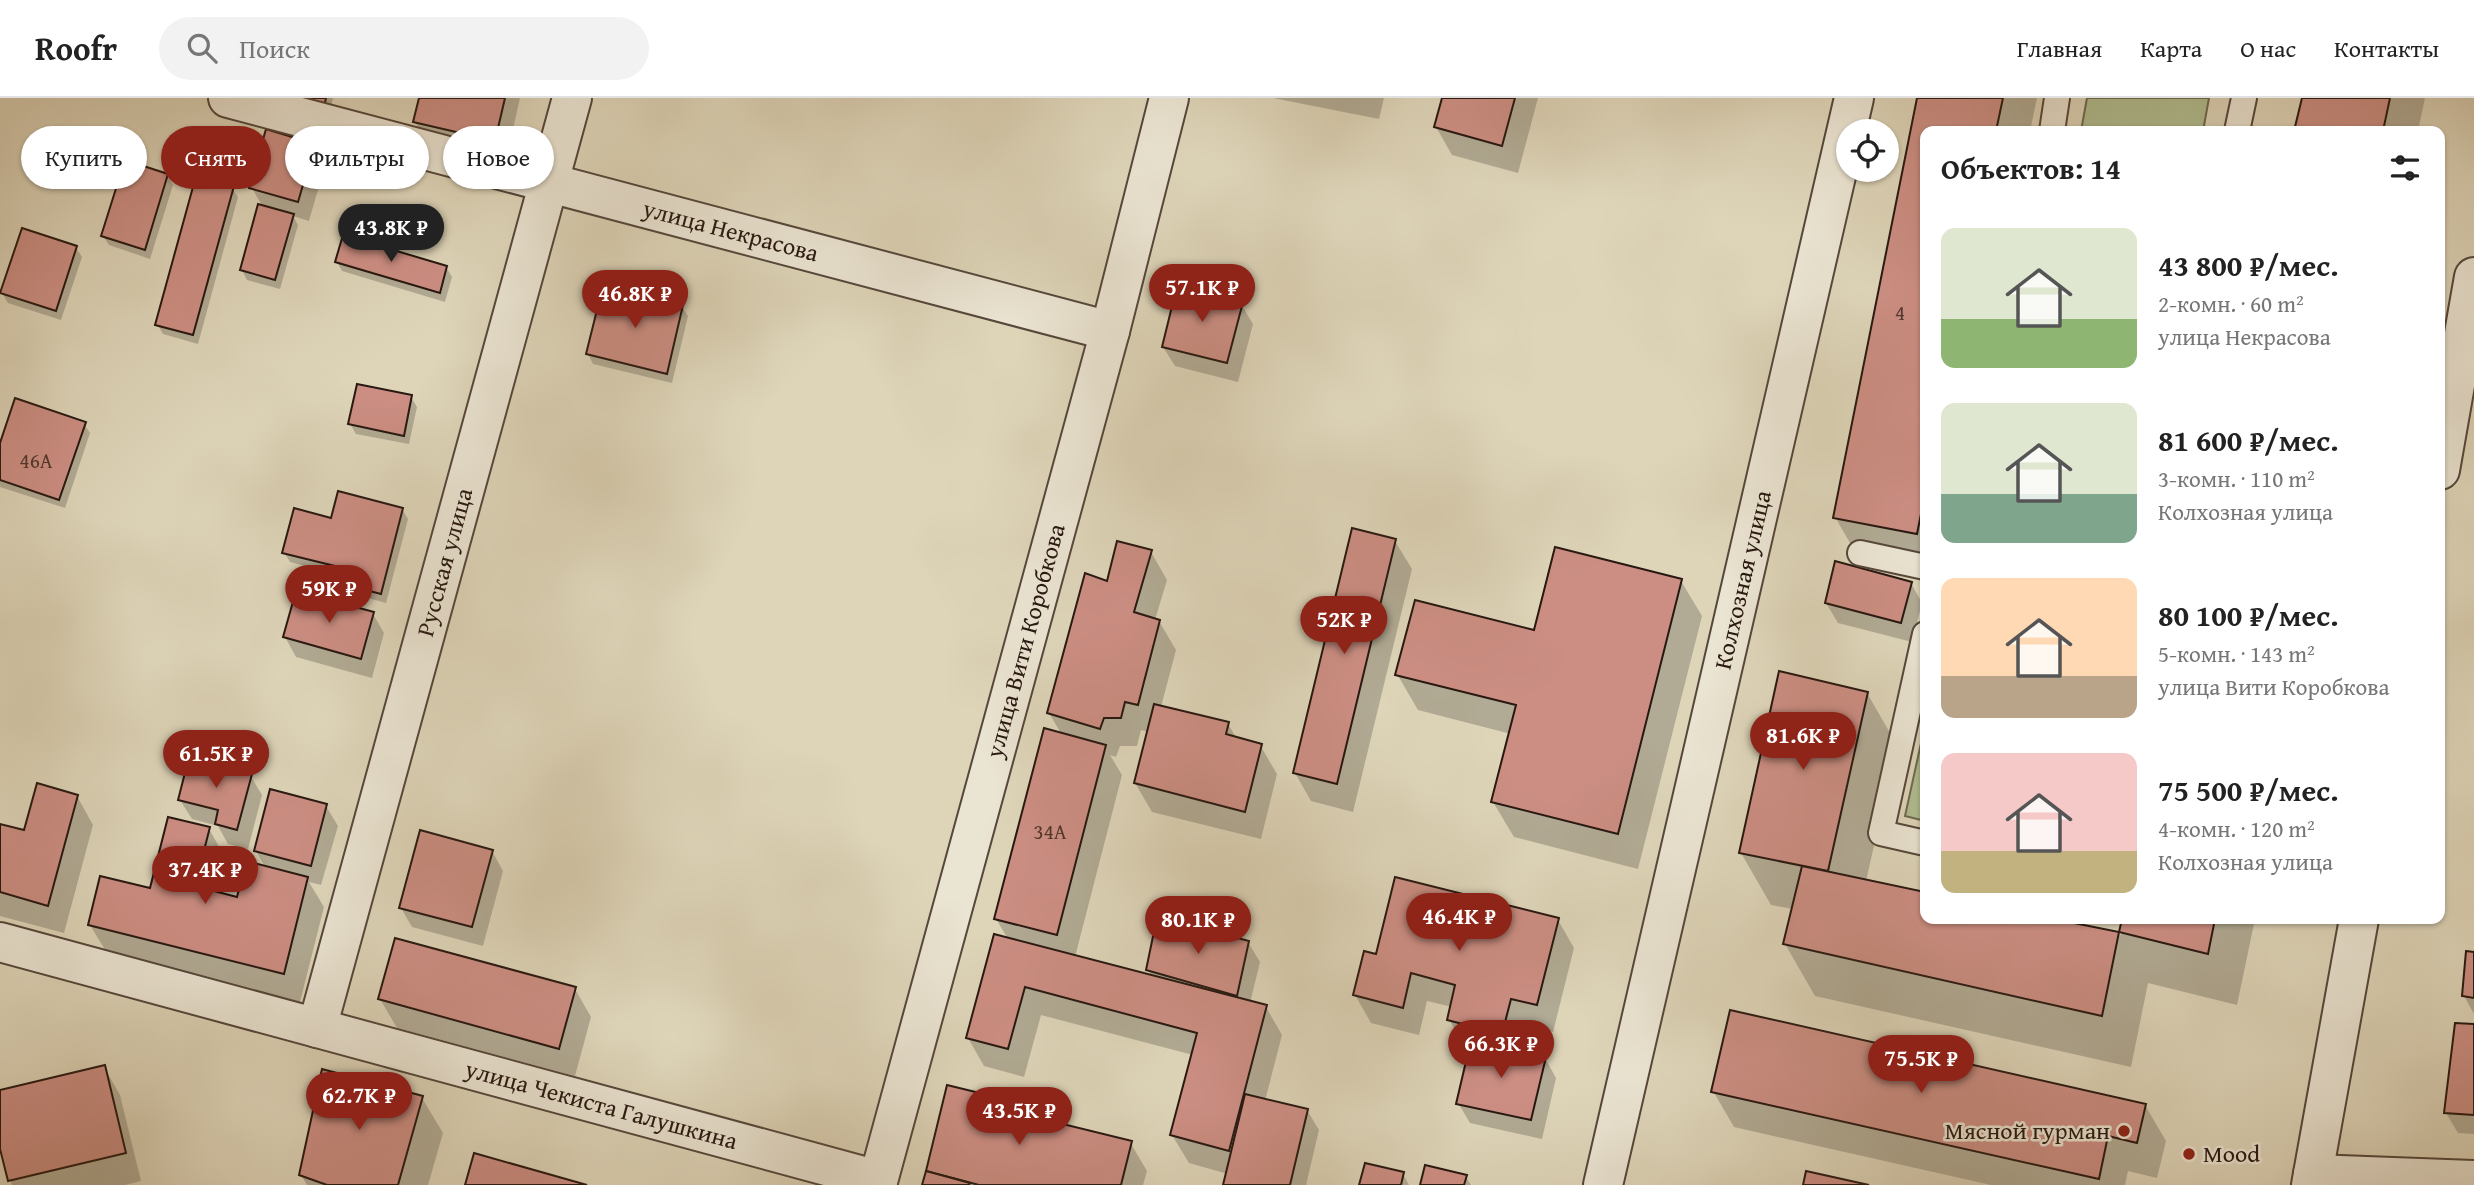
<!DOCTYPE html>
<html lang="ru">
<meta charset="utf-8">
<style>
:root{--surface:#fff;--page:#f2f2f2;--text:#222;--muted:#767676;--line:#e0e0e0;--accent:#8f2418}
body{margin:0;font-family:"Gentium Book Plus",serif;background:var(--page);color:var(--text);height:100vh;display:flex;flex-direction:column;font-size:26px;white-space:nowrap}
*{box-sizing:border-box;margin:0}
p{font-size:23px;color:var(--muted)}
.icon{flex:none;width:38px;height:38px;fill:none;stroke:currentColor;stroke-width:2;stroke-linecap:round;stroke-linejoin:round}
.map{position:relative;flex:1;overflow:hidden}
.details{position:absolute;left:1920px;top:28px;width:525px;height:798px;display:flex;flex-direction:column;background:var(--surface);border-radius:14px;box-shadow:0 2px 5px #0004}
.details>*{flex:none}
.banner{position:absolute;left:21px;top:28px;width:665px;height:63px;display:flex;gap:14px}
.tools{position:absolute;left:1836px;top:21px;display:grid;gap:14px}
.tools a{display:grid;place-items:center;width:63px;height:63px;border-radius:50%;background:var(--surface);box-shadow:0 2px 5px #0004;font-size:35px}
.price{position:absolute;translate:-50% -60px;padding:0 16px;border-radius:24px;background:var(--accent);color:#fff;font-size:23px;line-height:46px;filter:drop-shadow(0 2px 4px #0008)}
.price::after{content:'';position:absolute;left:50%;top:42px;width:21px;height:16px;margin-left:-10px;background:inherit;clip-path:polygon(0 0,100% 0,50% 100%)}
.price.active{background:#222;color:#fff}
ul{padding:0;list-style:none}
li{display:flex;align-items:center;gap:21px;height:175px;padding:0 21px}
li span{display:grid;place-items:center;flex:none;width:196px;height:140px;border-radius:14px;color:#555}
li>.icon{margin-inline-start:auto}
span .icon{width:84px;height:84px;fill:#fffc;stroke-width:1}
li b{font-size:30px}
h2{display:flex;justify-content:space-between;align-items:center;height:84px;padding:0 21px;font-size:30px}
.chip{padding:0 24px;border-radius:32px;background:var(--surface);box-shadow:0 2px 5px #0004;font-size:24px;line-height:63px}
.chip.active{background:var(--accent);color:#fff}
header{display:flex;align-items:center;gap:42px;box-sizing:border-box;height:98px;padding:0 35px;background:var(--surface);border-bottom:2px solid var(--line)}
header strong{font-size:33px}
nav{display:flex;gap:38px;margin-inline-start:auto;font-size:24px}
.search{width:490px;height:63px;background:var(--page);display:flex;align-items:center;gap:18px;box-sizing:border-box;padding:0 24px;border-radius:38px;color:var(--muted);font-size:26px}
.map>svg:first-child{display:block}
.green{fill:#b0bd90;stroke:#6c6a50;stroke-width:2}
.shadow{fill:#0003}
.building{fill:#cc8e83;stroke:#281811;stroke-width:2}
.lines{fill:none;stroke-linecap:round;stroke-linejoin:round}
.service-casing{stroke:#56473b;stroke-width:28}
.minor-casing{stroke:#56473b;stroke-width:42}
.tertiary-casing{stroke:#56473b;stroke-width:42}
.service{stroke:#eae4d2;stroke-width:24}
.minor{stroke:#eae4d2;stroke-width:38}
.tertiary{stroke:#eae4d2;stroke-width:38}
.poi-dot{fill:#8f2418;stroke:#eae4d2;stroke-width:2.5}
.labels{text-anchor:middle;stroke-width:5;stroke-linejoin:round;paint-order:stroke}
.number-label{font-size:21px;fill:#51362e}
.street-label{font-size:24px;fill:#281811;stroke:#eae4d2}
.poi-label{font-size:24px;fill:#281811;stroke:#eae4d2;text-anchor:end}
</style>
<header>
<strong>Roofr</strong>
<div class="search"><svg class="icon" aria-label="search" viewBox="0 0 24 24"><circle cx="10" cy="10" r="6"/><path d="M15 15l6 6"/></svg>Поиск</div>
<nav><a>Главная</a><a>Карта</a><a>О нас</a><a>Контакты</a></nav>
</header>
<div class="map">
<svg width="2474" height="1087" viewBox="0 0 2474 1087">
<rect width="100%" height="100%" fill="#ded5b9"/>
<filter id="stains"><feTurbulence type="fractalNoise" baseFrequency=".00286" numOctaves="4"/><feColorMatrix values="0 0 0 0 .2 0 0 0 0 .09 0 0 0 0 .02 0 0 0 .5 -.17"/></filter>
<radialGradient id="worn" r=".72"><stop offset=".6" stop-color="#630" stop-opacity="0"/><stop offset="1" stop-color="#630" stop-opacity=".3"/></radialGradient>
<g class="green">
<polygon points="2087,0 2209,0 2203,33 2081,33"/>
<polygon points="1925,627 1925,723 1905,718"/>
</g>
<g class="shadow">
<polygon points="283,0 333,0 329,18"/>
<polygon points="421,0 520,0 506,62 426,43 415,24"/>
<polygon points="1273,0 1384,0 1379,21"/>
<polygon points="1443,0 1538,0 1518,75 1452,57 1436,29"/>
<polygon points="1919,0 2037,0 2030,33 1925,33 1925,477 1861,464 1835,419"/>
<polygon points="2304,0 2425,0 2418,33 2296,33"/>
<polygon points="314,47 325,67 309,123 293,118 298,127 280,191 247,182 242,172 263,109 251,89"/>
<polygon points="167,78 173,87 150,161 109,147 103,138"/>
<polygon points="232,90 238,99 198,246 163,236 157,226"/>
<polygon points="76,150 82,159 61,222 8,205 2,195"/>
<polygon points="337,164 446,169 452,179 445,204 342,173"/>
<polygon points="1241,206 1253,226 1238,284 1175,268 1163,249"/>
<polygon points="682,209 688,218 672,285 593,266 588,256"/>
<polygon points="411,299 417,309 409,346 356,336 350,326"/>
<polygon points="84,326 90,335 65,410 0,389 0,350"/>
<polygon points="402,411 408,421 386,505 346,494 341,485 343,478 290,464 284,454 332,422"/>
<polygon points="1395,443 1412,471 1353,714 1311,703 1295,675"/>
<polygon points="1151,454 1167,482 1155,522 1159,523 1176,552 1161,609 1228,626 1237,641 1260,647 1277,676 1261,741 1152,714 1135,685 1148,634 1141,632 1137,648 1120,648 1116,659 1110,657 1122,677 1075,859 1152,879 1148,871 1248,844 1260,864 1250,905 1266,909 1282,937 1265,1003 1307,1012 1319,1032 1306,1087 1225,1087 1228,1076 1189,1065 1172,1037 1193,957 1041,917 1024,979 984,968 968,940 1008,841 996,821 1062,637 1049,615 1108,485"/>
<polygon points="1681,483 1702,518 1638,771 1514,739 1493,704 1511,636 1418,612 1397,576 1535,534"/>
<polygon points="1911,485 1922,505 1912,544 1838,525 1826,505"/>
<polygon points="373,516 384,535 372,580 296,559 285,539"/>
<polygon points="1867,595 1897,647 1866,783 1925,796 1925,821 2045,821 2121,837 2124,821 2255,821 2237,907 2148,885 2131,969 1815,898 1785,846 1793,811 1771,807 1741,755"/>
<polygon points="250,677 262,697 248,751 228,746 218,728 192,721 180,702"/>
<polygon points="77,698 93,727 64,835 0,818 0,728 25,734"/>
<polygon points="326,708 338,728 321,787 309,784 324,809 300,904 107,855 90,827 151,793 209,731 225,759 216,795 239,801 265,769 256,753"/>
<polygon points="492,753 503,773 483,848 412,829 401,810"/>
<polygon points="1558,822 1574,850 1553,934 1527,928 1520,955 1545,960 1556,980 1542,1041 1470,1025 1458,1005 1471,951 1465,950 1449,921 1452,909 1427,903 1419,937 1371,925 1355,897 1377,858"/>
<polygon points="2474,856 2474,916 2464,898"/>
<polygon points="575,891 591,919 575,978 397,930 380,901"/>
<polygon points="2474,928 2474,1036 2458,1035 2446,1015"/>
<polygon points="104,969 120,997 141,1083 125,1087 12,1087 0,1043 0,994"/>
<polygon points="948,989 991,1000 998,1012 1130,1044 1147,1073 1143,1087 924,1087"/>
<polygon points="1713,993 2145,1007 2166,1043 2157,1080 2128,1073 2125,1087 1991,1087 1734,1029"/>
<polygon points="422,1000 443,1035 428,1087 307,1087 301,1077"/>
<polygon points="1403,1076 1409,1087 1361,1087"/>
<polygon points="1466,1079 1471,1087 1422,1087"/>
</g>
<g class="building">
<polygon points="286,0 326,0 324,9"/>
<polygon points="419,0 505,0 495,43 413,24"/>
<polygon points="1442,0 1515,0 1502,48 1434,29"/>
<polygon points="1917,0 2003,0 1996,33 1925,33 1925,396 1917,436 1833,420"/>
<polygon points="2302,0 2390,0 2383,33 2294,33"/>
<polygon points="266,31 315,46 298,104 249,90"/>
<polygon points="125,62 168,76 145,152 101,138"/>
<polygon points="196,78 234,88 193,237 155,227"/>
<polygon points="258,106 294,116 275,182 240,172"/>
<polygon points="22,130 77,148 56,213 0,195"/>
<polygon points="343,137 447,168 440,195 335,164"/>
<polygon points="603,188 683,207 667,276 586,256"/>
<polygon points="1177,188 1243,204 1227,265 1162,249"/>
<polygon points="357,286 412,297 404,338 348,326"/>
<polygon points="15,300 86,324 59,402 0,382 0,345"/>
<polygon points="338,393 403,410 381,496 339,485 343,470 282,455 294,410 331,420"/>
<polygon points="1352,430 1396,441 1337,686 1293,675"/>
<polygon points="1117,443 1152,452 1134,514 1160,522 1138,607 1125,604 1121,620 1104,620 1100,631 1047,615 1085,475 1107,483"/>
<polygon points="1555,449 1682,481 1618,736 1491,704 1516,607 1395,577 1415,502 1534,532"/>
<polygon points="1835,463 1912,484 1901,525 1825,505"/>
<polygon points="296,493 374,514 361,561 283,539"/>
<polygon points="1779,573 1868,594 1828,773 1739,755"/>
<polygon points="1154,606 1229,624 1226,636 1262,646 1245,714 1134,685"/>
<polygon points="1044,630 1106,647 1057,837 994,821"/>
<polygon points="189,659 252,676 237,732 215,726 218,712 178,702"/>
<polygon points="37,685 78,697 48,808 0,794 0,726 24,732"/>
<polygon points="270,691 327,706 311,768 254,753"/>
<polygon points="168,719 210,729 195,788 237,799 246,763 308,779 284,876 88,827 100,778 150,790"/>
<polygon points="420,732 493,752 472,829 399,810"/>
<polygon points="1802,768 1925,794 1925,821 2054,821 2119,834 2102,918 1783,846"/>
<polygon points="1395,779 1559,820 1537,907 1511,901 1502,936 1447,922 1455,887 1411,875 1403,910 1353,897 1364,853 1376,856"/>
<polygon points="1157,819 1249,843 1237,898 1146,872"/>
<polygon points="2122,821 2215,821 2208,856 2119,834"/>
<polygon points="994,836 1267,907 1229,1053 1170,1037 1197,935 1025,889 1008,951 966,940"/>
<polygon points="395,840 576,889 559,951 378,901"/>
<polygon points="2466,853 2474,854 2474,900 2462,898"/>
<polygon points="1730,912 2146,1006 2137,1045 2108,1038 2099,1081 1711,994"/>
<polygon points="2455,925 2474,926 2474,1017 2444,1015"/>
<polygon points="1471,942 1546,959 1531,1022 1456,1006"/>
<polygon points="105,967 126,1055 8,1083 0,1051 0,992"/>
<polygon points="322,971 423,998 398,1087 327,1087 299,1077"/>
<polygon points="947,987 992,998 990,1008 1132,1043 1121,1087 979,1087 926,1073"/>
<polygon points="1245,996 1308,1011 1290,1087 1223,1087"/>
<polygon points="474,1055 587,1087 465,1087"/>
<polygon points="1365,1065 1404,1074 1401,1087 1359,1087"/>
<polygon points="1425,1067 1467,1077 1464,1087 1420,1087"/>
<polygon points="926,1073 970,1085 969,1087 922,1087"/>
<polygon points="1806,1073 1869,1087 1803,1087"/>
</g>
<g class="lines">
<g class="service-casing">
<g id="service">
<polyline points="2052,33 2057,0"/>
<polyline points="2237,33 2244,0"/>
<polyline points="1860,455 1925,469"/>
<polyline points="1925,536 1881,735 1925,745"/>
</g>
</g>
<g class="minor-casing">
<g id="minor">
<path id="s1" d="M 228,0 L 1110,233"/>
<path id="s2" d="M 0,844 L 878,1082"/>
<path id="s3" d="M 317,930 L 572,0"/>
<polyline points="2313,1076 2474,1082"/>
<path id="s4" d="M 877,1087 L 1110,233 L 1169,0"/>
<path id="s5" d="M 1603,1087 L 1854,0"/>
</g>
</g>
<g class="tertiary-casing">
<g id="tertiary">
<polyline points="2440,372 2474,179"/>
<polyline points="2311,1087 2359,821"/>
</g>
</g>
<use href="#service" class="service"/>
<use href="#minor" class="minor"/>
<use href="#tertiary" class="tertiary"/>
</g>
<g class="poi-dot">
<circle cx="2124" cy="1033" r="7"/>
<circle cx="2189" cy="1056" r="7"/>
</g>
<g class="labels">
<g class="number-label">
<text x="1900" y="222">4</text>
<text x="36" y="370">46А</text>
<text x="1050" y="741">34А</text>
</g>
<g class="street-label">
<text dy="8" stroke="none"><textPath href="#s1" startOffset="520">улица Некрасова</textPath></text>
<text dy="8" stroke="none"><textPath href="#s3" startOffset="483">Русская улица</textPath></text>
<text dy="8" stroke="none"><textPath href="#s5" startOffset="621">Колхозная улица</textPath></text>
<text dy="8" stroke="none"><textPath href="#s4" startOffset="564">улица Вити Коробкова</textPath></text>
<text dy="8" stroke="none"><textPath href="#s2" startOffset="623">улица Чекиста Галушкина</textPath></text>
</g>
<g class="poi-label">
<text x="2110" y="1041">Мясной гурман</text>
<text x="2203" y="1064" text-anchor="start">Mood</text>
</g>
</g>
<rect width="100%" height="100%" filter="url(#stains)"/>
<rect width="100%" height="100%" fill="url(#worn)"/>
</svg>
<div class="tools">
<a><svg class="icon" aria-label="locate" viewBox="0 0 24 24"><circle cx="12" cy="12" r="6"/><path d="M12 2v4M12 18v4M2 12h4M18 12h4"/></svg></a>
</div>
<b class="price active" style="left:391px;top:166px">43.8K ₽</b>
<b class="price" style="left:1202px;top:226px">57.1K ₽</b>
<b class="price" style="left:635px;top:232px">46.8K ₽</b>
<b class="price" style="left:329px;top:527px">59K ₽</b>
<b class="price" style="left:1344px;top:558px">52K ₽</b>
<b class="price" style="left:1803px;top:674px">81.6K ₽</b>
<b class="price" style="left:216px;top:692px">61.5K ₽</b>
<b class="price" style="left:205px;top:808px">37.4K ₽</b>
<b class="price" style="left:1459px;top:855px">46.4K ₽</b>
<b class="price" style="left:1198px;top:858px">80.1K ₽</b>
<b class="price" style="left:1501px;top:982px">66.3K ₽</b>
<b class="price" style="left:1921px;top:997px">75.5K ₽</b>
<b class="price" style="left:359px;top:1034px">62.7K ₽</b>
<b class="price" style="left:1019px;top:1049px">43.5K ₽</b>
<div class="banner">
<a class="chip">Купить</a>
<a class="chip active">Снять</a>
<a class="chip">Фильтры</a>
<a class="chip">Новое</a>
</div>
<section class="details">
<h2>Объектов: 14<svg class="icon" aria-label="filters" viewBox="0 0 24 24"><path d="M4 7h16M4 17h16"/><circle cx="9" cy="7" r="2"/><circle cx="15" cy="17" r="2"/></svg></h2>
<ul>
<li><span style="background:linear-gradient(#dfe7d0 65%,#8fb573 0)"><svg class="icon" aria-label="home" viewBox="0 0 24 24"><path d="M3 11l9-7 9 7M6 9v11h12V9"/></svg></span><div><b>43 800 ₽/мес.</b><p>2-комн. · 60 m²</p><p>улица Некрасова</p></div></li>
<li><span style="background:linear-gradient(#dfe7d0 65%,#7fa58c 0)"><svg class="icon" aria-label="home" viewBox="0 0 24 24"><path d="M3 11l9-7 9 7M6 9v11h12V9"/></svg></span><div><b>81 600 ₽/мес.</b><p>3-комн. · 110 m²</p><p>Колхозная улица</p></div></li>
<li><span style="background:linear-gradient(#ffd9b3 70%,#b9a48a 0)"><svg class="icon" aria-label="home" viewBox="0 0 24 24"><path d="M3 11l9-7 9 7M6 9v11h12V9"/></svg></span><div><b>80 100 ₽/мес.</b><p>5-комн. · 143 m²</p><p>улица Вити Коробкова</p></div></li>
<li><span style="background:linear-gradient(#f6c9c9 70%,#c2b280 0)"><svg class="icon" aria-label="home" viewBox="0 0 24 24"><path d="M3 11l9-7 9 7M6 9v11h12V9"/></svg></span><div><b>75 500 ₽/мес.</b><p>4-комн. · 120 m²</p><p>Колхозная улица</p></div></li>
</ul>
</section>
</div>
